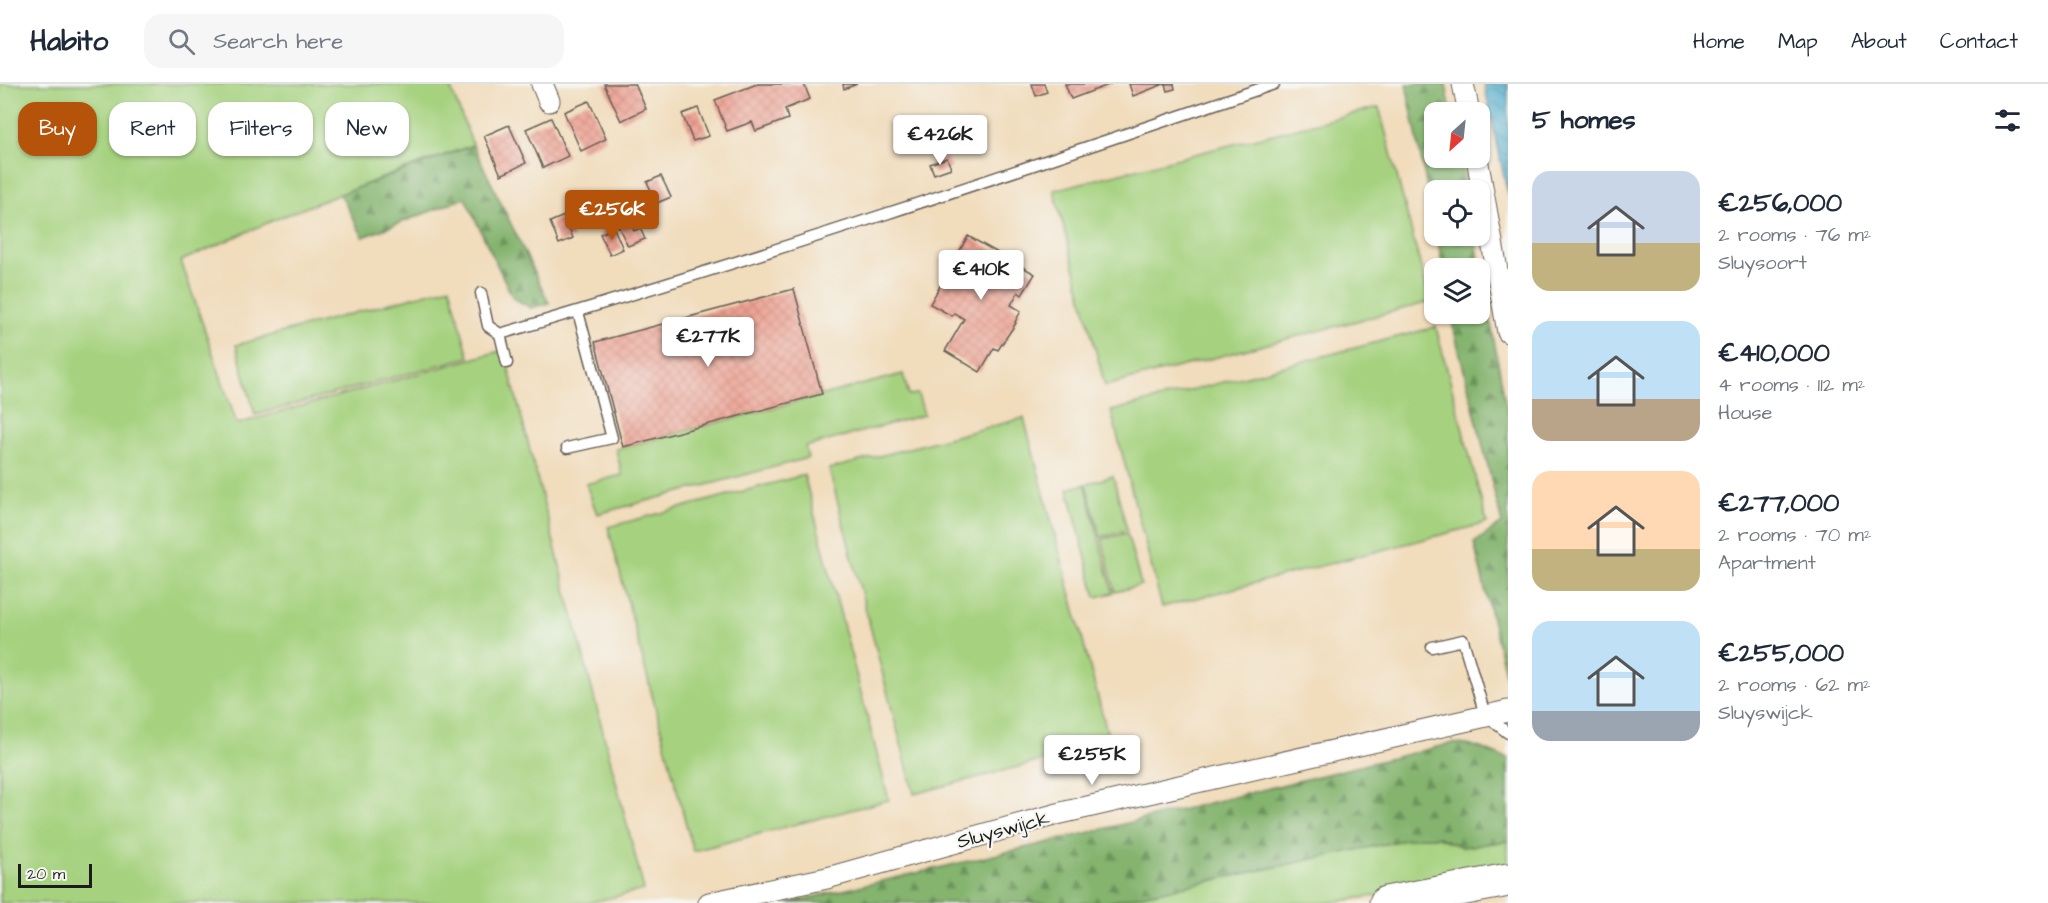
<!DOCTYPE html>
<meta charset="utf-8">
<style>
:root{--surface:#fff;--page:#f6f6f7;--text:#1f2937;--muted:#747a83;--line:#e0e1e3;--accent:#b45309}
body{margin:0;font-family:"Architects Daughter",sans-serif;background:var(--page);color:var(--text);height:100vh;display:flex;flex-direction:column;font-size:22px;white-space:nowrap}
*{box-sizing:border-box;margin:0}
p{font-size:20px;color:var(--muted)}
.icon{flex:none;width:33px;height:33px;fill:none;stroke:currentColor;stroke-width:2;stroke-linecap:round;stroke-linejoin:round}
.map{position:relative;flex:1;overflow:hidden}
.side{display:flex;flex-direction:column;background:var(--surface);width:540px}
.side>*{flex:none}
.hud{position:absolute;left:18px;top:18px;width:570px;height:54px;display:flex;gap:12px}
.needle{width:39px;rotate:207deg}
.fabs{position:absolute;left:1424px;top:18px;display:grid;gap:12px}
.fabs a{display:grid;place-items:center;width:66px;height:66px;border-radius:12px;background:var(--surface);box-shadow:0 2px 4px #0004;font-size:30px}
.scale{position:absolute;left:18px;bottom:15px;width:74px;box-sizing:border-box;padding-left:6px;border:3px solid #1c1c1c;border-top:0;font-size:16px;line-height:21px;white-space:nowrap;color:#1c1c1c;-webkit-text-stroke:4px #f6f6f2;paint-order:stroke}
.price{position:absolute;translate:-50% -51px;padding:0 14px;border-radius:6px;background:#fff;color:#222;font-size:20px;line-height:39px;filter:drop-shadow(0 2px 3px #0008)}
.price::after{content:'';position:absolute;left:50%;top:36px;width:18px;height:14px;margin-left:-9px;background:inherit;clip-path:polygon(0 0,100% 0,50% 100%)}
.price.active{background:var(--accent);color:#fff}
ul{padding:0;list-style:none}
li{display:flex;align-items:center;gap:18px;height:150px;padding:0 24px}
li span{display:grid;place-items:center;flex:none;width:168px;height:120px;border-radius:18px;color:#555}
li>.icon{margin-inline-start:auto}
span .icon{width:72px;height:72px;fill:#fffc;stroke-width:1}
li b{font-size:26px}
h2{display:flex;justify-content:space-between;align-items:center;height:72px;padding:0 24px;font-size:26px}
.pill{padding:0 21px;border-radius:18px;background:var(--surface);box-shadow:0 2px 4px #0004;font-size:21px;line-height:54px}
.pill.active{background:var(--accent);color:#fff}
header{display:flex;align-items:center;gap:36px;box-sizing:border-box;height:84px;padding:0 30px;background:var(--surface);border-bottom:2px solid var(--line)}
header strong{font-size:28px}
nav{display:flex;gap:33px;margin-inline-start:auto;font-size:21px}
.search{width:420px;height:54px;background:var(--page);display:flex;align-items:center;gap:15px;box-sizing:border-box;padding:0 21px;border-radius:18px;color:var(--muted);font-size:22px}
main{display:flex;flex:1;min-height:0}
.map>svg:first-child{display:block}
.grass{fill:#a6d27f;stroke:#61774e;stroke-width:1.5}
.forest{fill:url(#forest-firs);stroke:#506845;stroke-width:1.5}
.water{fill:url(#water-waves);stroke:#336272;stroke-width:1.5}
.building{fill:url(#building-cross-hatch)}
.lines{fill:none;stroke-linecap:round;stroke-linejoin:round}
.lane-casing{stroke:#675f54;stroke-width:13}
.street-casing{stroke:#675f54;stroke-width:23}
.primary-casing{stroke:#675f54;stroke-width:35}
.lane{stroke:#fff;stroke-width:10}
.street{stroke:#fff;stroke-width:21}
.primary{stroke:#fff;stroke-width:33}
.labels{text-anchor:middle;stroke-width:4.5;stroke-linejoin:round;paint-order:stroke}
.street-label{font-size:20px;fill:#1c1c1c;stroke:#f6f6f2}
</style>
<header>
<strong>Habito</strong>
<div class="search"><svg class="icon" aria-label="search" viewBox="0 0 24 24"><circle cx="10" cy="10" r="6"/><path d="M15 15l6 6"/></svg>Search here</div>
<nav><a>Home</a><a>Map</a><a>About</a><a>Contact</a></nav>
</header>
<main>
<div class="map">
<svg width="1508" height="819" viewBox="0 0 1508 819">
<defs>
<pattern id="forest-firs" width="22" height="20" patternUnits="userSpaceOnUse" patternTransform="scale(1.5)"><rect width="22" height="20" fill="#84b46e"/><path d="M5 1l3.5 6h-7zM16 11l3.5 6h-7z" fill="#6b925a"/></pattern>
<pattern id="water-waves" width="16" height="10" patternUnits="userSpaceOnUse" patternTransform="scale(1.5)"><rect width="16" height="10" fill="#4aa9c9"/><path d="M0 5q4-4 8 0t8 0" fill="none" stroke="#3d89a2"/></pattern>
<pattern id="building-cross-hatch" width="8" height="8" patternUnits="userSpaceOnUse" patternTransform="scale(1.5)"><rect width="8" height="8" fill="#eda091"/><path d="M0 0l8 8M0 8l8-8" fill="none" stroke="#cb897c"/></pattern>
</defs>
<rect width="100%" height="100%" fill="#f6f6f2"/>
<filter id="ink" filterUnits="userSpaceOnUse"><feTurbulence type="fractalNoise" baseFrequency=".0167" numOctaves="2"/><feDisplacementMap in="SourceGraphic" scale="12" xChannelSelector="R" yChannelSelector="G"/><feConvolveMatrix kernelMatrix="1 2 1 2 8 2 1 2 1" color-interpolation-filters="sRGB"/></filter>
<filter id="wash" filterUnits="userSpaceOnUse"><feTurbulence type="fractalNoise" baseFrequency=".008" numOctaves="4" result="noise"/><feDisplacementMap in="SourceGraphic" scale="24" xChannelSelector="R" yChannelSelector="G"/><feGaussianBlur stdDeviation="1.35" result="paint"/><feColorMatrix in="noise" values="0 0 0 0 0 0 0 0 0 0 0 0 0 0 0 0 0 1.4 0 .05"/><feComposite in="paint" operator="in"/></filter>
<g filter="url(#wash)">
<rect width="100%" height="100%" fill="#f1dcbb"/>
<g class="grass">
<polygon points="0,0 449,0 473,61 413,82 276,135 181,177 237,340 504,266 644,806 588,819 0,819"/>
<polygon points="1379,23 1430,218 1105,302 1054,106"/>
<polygon points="450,203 469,273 255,331 236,261"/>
<polygon points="1436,243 1487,439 1162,523 1111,327"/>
<polygon points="903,290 909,311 918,310 924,331 805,363 808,374 597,430 586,400 622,391 616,365"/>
<polygon points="1024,334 1110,659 914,710 829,385"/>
<polygon points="804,391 889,716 693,767 608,443"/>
<polygon points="1113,392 1127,446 1101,453 1086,400"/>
<polygon points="1085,400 1113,509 1096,513 1068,405"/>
<polygon points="1127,449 1141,501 1115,508 1102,455"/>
<polygon points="1418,753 1438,753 1462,763 1508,757 1508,787 1402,808 1326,819 1104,819"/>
</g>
<g class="forest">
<polygon points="1406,0 1446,0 1451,28 1434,28 1434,74 1460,74 1467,106 1434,106 1434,139"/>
<polygon points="473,61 549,219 531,224 513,214 465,114 363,153 340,110"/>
<polygon points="1437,152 1475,152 1508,333 1508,602 1474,459 1502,439 1450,230 1479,230 1479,184 1443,184"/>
<polygon points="1453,659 1478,663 1508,675 1508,757 1462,763 1438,753 1418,753 1104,819 787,819 1046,759"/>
</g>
<polygon class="water" points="1484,0 1508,0 1508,111"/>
<g id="blocks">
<g class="building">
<polygon points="604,0 635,0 646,25 621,37"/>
<polygon points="757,0 804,0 810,15 785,25 788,35 756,47 752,38 727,47 715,16"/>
<polygon points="843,0 857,0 844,5"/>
<polygon points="1032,0 1044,0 1047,8 1036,12"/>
<polygon points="1065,0 1111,0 1071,15"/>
<polygon points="1129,0 1164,0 1133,12"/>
<polygon points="1165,0 1174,0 1175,5 1167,7"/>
<polygon points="589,17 606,55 581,67 564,28"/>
<polygon points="698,24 709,52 693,57 682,30"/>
<polygon points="551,34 568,72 543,84 526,45"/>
<polygon points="509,41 526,79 501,91 484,52"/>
<polygon points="947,74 951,84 934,90 930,80"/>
<polygon points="661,92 671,113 657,119 647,98"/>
<polygon points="564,132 573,154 559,160 550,138"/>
<polygon points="629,137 634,147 640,144 645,155 628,162 618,142"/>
<polygon points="614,144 623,165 610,171 600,150"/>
<polygon points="968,152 1035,190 1022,211 1018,208 1011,221 1021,227 1015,238 1016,239 998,266 994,264 980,288 945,267 964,235 954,229 952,232 930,220"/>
<polygon points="794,205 822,310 623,363 595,258"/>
</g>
</g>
</g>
<g filter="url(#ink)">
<use href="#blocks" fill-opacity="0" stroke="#675f54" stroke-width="1.5"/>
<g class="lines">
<g class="lane-casing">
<g id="lane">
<path d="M 481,209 L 488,242 L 500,250 C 760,174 1017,87 1274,0"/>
<polyline points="500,250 507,279"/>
<polyline points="567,364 612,354 578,228"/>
<polyline points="1432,563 1463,556 1485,631 1508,649"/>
</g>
</g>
<g class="street-casing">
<g id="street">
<polyline points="542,0 549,17"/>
<polyline points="1463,0 1469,28"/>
<polyline points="1477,74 1508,248"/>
<polyline points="709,819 827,794 1061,729 1508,627"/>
</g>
</g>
<g class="primary-casing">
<polyline id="primary" points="1386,819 1508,796"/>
</g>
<use href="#lane" class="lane"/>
<use href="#street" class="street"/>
<use href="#primary" class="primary"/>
</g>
</g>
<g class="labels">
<g class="street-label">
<text transform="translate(1003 745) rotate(-15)" y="7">Sluyswijck</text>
</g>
</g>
</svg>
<div class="fabs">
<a><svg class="needle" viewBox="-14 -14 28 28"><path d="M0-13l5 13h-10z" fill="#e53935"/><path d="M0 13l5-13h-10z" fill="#747a83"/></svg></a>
<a><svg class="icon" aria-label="locate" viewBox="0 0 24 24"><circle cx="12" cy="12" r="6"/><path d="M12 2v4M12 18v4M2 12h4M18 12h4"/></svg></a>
<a><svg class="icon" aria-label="layers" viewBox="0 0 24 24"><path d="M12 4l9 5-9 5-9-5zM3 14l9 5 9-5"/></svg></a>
</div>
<div class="scale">20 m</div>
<b class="price" style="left:940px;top:82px">€426K</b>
<b class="price active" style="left:612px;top:157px">€256K</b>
<b class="price" style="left:981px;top:217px">€410K</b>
<b class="price" style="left:708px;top:284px">€277K</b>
<b class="price" style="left:1092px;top:702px">€255K</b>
<div class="hud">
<a class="pill active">Buy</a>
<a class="pill">Rent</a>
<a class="pill">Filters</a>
<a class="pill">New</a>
</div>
</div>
<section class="side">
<h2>5 homes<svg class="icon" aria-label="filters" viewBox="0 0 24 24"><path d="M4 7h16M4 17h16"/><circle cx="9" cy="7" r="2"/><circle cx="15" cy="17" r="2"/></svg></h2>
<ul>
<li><span style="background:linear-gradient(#c9d6e8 60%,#c2b280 0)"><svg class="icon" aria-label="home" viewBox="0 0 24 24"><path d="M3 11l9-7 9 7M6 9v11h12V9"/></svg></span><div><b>€256,000</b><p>2 rooms · 76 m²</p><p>Sluysoort</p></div></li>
<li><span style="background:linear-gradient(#bfe0f5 65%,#b9a48a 0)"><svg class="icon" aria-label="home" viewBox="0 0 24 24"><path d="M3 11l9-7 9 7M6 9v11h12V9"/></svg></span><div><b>€410,000</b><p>4 rooms · 112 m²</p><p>House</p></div></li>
<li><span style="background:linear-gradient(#ffd9b3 65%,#c2b280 0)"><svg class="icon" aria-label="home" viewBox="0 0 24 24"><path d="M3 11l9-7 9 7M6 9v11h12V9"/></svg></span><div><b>€277,000</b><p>2 rooms · 70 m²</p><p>Apartment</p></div></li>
<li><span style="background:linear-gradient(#bfe0f5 75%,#9aa5b1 0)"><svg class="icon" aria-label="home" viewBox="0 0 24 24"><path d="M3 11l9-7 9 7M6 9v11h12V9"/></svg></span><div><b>€255,000</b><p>2 rooms · 62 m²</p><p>Sluyswijck</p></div></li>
</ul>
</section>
</main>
